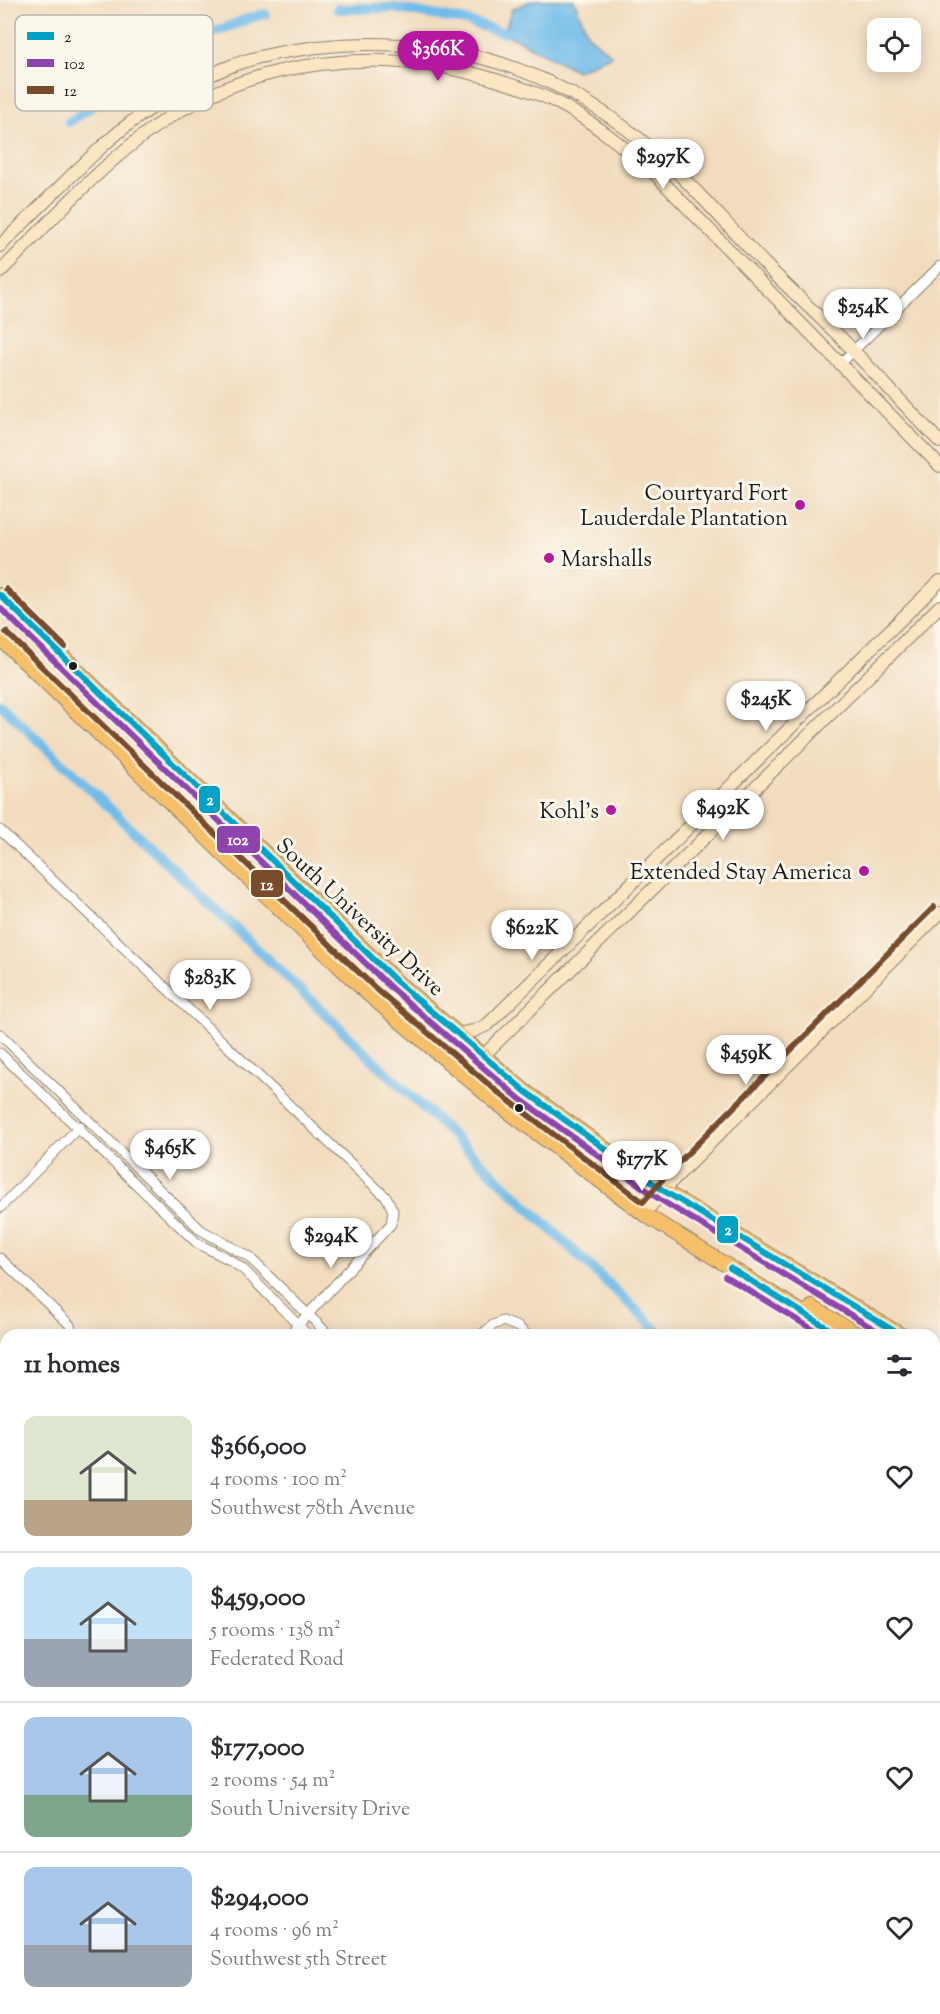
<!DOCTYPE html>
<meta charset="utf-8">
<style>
:root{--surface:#fff;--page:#f7f7f7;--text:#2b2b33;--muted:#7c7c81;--line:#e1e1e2;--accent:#b5179e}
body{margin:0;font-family:"Sorts Mill Goudy",serif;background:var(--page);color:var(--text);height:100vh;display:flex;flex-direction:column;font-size:22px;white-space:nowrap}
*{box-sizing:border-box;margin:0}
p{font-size:20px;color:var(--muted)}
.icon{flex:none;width:33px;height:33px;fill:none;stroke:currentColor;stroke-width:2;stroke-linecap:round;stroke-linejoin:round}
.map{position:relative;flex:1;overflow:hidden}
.details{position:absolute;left:0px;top:1329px;width:940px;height:686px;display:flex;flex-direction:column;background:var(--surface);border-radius:18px 18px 0 0;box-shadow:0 3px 15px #0003}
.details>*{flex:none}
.buttons{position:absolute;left:867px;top:18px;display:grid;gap:12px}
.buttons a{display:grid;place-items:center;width:54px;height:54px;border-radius:12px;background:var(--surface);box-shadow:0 3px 15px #0003;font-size:30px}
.price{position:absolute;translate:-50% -51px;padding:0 14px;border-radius:21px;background:#fff;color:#222;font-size:20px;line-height:39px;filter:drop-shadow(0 2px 3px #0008)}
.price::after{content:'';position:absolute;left:50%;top:36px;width:18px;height:14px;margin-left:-9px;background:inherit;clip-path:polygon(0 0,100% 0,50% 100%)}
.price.on{background:var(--accent);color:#fff}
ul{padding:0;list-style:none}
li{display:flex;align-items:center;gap:18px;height:150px;padding:0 24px}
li+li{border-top:2px solid var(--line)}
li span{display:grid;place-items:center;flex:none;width:168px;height:120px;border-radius:12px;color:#555}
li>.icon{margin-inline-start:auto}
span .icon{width:72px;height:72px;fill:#fffc;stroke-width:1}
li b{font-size:26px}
h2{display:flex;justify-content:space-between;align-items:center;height:72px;padding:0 24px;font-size:26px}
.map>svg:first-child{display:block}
.green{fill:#98da91;stroke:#5a7b56;stroke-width:1.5}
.water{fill:#70bbe9;stroke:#466c82;stroke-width:1.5}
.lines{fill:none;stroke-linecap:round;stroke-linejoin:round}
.canal{stroke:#70bbe9;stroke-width:10}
.street-casing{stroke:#877c6d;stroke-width:11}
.secondary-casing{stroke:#877c6d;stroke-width:14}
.primary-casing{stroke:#877c6d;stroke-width:16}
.street{stroke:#fff;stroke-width:9}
.secondary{stroke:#fbe6c4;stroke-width:12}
.primary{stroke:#f6c06b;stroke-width:14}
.bus-1-casing{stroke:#fbf7ec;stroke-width:10}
.bus-2-casing{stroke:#fbf7ec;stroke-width:10}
.bus-3-casing{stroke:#fbf7ec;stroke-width:10}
.bus-1{stroke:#01a2c5;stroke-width:6}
.bus-2{stroke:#8e44ad;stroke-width:6}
.bus-3{stroke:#7a4b2a;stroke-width:6}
.poi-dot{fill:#b5179e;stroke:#fbf7ec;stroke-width:2}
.bus-dot{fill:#1c1c1c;stroke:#fbf7ec;stroke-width:2}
.labels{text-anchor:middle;stroke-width:6;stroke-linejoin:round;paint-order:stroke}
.poi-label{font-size:22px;fill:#1c1c1c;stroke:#fbf7ec;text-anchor:end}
.street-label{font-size:22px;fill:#1c1c1c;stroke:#fbf7ec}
.key{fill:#fbf7ec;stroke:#b8b5ae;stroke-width:1.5}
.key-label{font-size:16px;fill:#1c1c1c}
.line-badge{stroke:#fbf7ec;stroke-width:2}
.badge-label{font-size:16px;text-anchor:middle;font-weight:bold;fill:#fff}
</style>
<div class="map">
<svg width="940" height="2014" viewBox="0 0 940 2014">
<rect width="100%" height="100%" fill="#fbf7ec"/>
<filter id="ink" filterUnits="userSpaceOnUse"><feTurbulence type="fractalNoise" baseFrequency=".0167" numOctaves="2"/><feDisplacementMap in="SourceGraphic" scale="12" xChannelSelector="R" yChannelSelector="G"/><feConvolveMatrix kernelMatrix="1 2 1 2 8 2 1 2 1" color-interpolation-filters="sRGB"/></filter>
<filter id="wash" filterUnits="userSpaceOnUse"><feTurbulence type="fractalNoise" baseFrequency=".008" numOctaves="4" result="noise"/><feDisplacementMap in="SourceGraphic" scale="24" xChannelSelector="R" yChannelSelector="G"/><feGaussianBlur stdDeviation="1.35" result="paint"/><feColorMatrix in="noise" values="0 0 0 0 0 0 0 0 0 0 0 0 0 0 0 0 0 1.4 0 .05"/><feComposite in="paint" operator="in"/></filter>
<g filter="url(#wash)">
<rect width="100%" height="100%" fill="#f2dcbe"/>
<polygon class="green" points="46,2008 566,2008 570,2014 42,2014"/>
<g class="water">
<polygon points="534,0 574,0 588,35 612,55 577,71 504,33 512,9"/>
<polygon points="6,1726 6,1805 0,1809 0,1729"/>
</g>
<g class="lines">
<g class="canal">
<polyline points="338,9 394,8 466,21 504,33"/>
<polyline points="69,122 177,47 250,18 265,14"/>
<polyline points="0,704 662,1335"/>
<polyline points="934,1599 940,1604"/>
<polyline points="875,2008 881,2014"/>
</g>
</g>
</g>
<g filter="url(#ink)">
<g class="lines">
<g class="street-casing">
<g id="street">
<polyline points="841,363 940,266"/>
<polyline points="0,830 387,1198 393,1211 391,1224 289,1335"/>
<polyline points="0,1034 201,1230 249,1257 329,1335"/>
<polyline points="0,1053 197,1243 230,1260 244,1270 308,1335"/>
<polyline points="0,1208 80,1126"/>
<polyline points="0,1258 70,1325 72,1335"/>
<polyline points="481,1335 493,1325 503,1321 518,1327 527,1335"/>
<polyline points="0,1418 6,1412"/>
<polyline points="0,1625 6,1621"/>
<polyline points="934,1732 940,1737"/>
<polyline points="934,1886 940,1881"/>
<polyline points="0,1907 6,1902"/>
<polyline points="934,1921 940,1926"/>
<polyline points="934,1945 940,1950"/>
<polyline points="727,2008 733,2014"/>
</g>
</g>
<g class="secondary-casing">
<g id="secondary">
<path d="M 0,246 C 23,223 47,200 70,177 C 95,153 120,128 150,109 C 174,94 200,79 226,68 C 254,56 287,51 317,47 C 430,35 536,60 628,130 C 678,167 718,216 761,260 C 788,288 817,314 844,341 C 876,374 908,409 940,442"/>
<path d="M 0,272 C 50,222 98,167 156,126 C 256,57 381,45 496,80 C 516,86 536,92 556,102 C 591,120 621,145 651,170 L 940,466"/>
<polyline points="458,1034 474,1031 487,1025 940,581"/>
<polyline points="484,1055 940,606"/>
<polyline points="644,1214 673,1180 940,913"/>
</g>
</g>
<g class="primary-casing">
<g id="primary">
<polyline points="0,595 397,982 526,1092 664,1191 901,1335"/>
<polyline points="0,638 368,994 493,1100 644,1214 839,1335"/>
<polyline points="436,1052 474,1057 484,1055"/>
<polyline points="812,1307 859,1335"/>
<polyline points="934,1354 940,1358"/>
<polyline points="934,1378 940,1382"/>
<polyline points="934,1390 940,1393"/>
</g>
</g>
<use href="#street" class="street"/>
<use href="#secondary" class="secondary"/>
<use href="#primary" class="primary"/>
<g class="bus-1-casing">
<g id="bus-1">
<polyline points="0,595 397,982 526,1092 664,1191 901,1335"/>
<polyline points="730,1268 839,1335"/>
</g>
</g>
<g class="bus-2-casing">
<g id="bus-2">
<polyline points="0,608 391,988 520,1099 659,1199 884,1335"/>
<polyline points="725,1276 822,1335"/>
</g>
</g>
<g class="bus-3-casing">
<g id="bus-3">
<polyline points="6,589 65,647"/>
<polyline points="6,632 374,987 499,1093 643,1202 667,1174 934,907"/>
</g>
</g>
<use href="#bus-1" class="bus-1"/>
<use href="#bus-2" class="bus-2"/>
<use href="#bus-3" class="bus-3"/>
</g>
</g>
<g class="poi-dot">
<circle cx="800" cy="505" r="6"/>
<circle cx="549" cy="558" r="6"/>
<circle cx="611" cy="810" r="6"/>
<circle cx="864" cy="871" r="6"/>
</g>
<g class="bus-dot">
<circle cx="73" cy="666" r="5"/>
<circle cx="519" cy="1108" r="5"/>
</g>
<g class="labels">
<g class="poi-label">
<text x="788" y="500">Courtyard Fort<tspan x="788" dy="25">Lauderdale Plantation</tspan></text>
<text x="561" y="566" text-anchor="start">Marshalls</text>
<text x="599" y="818">Kohl's</text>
<text x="852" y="879">Extended Stay America</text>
</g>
<g class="street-label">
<text transform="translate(361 916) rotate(43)" y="8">South University Drive</text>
</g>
</g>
<rect x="15" y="15" width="198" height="96" rx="9" class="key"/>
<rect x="27" y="32" width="27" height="8" fill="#01a2c5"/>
<rect x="27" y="59" width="27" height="8" fill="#8e44ad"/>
<rect x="27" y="86" width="27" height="8" fill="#7a4b2a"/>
<g class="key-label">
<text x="64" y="42">2</text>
<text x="64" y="69">102</text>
<text x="64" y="96">12</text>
</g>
<g class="line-badge">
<rect x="198" y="785" width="23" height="29" rx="6" fill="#01a2c5"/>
<rect x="216" y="825" width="45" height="29" rx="6" fill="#8e44ad"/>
<rect x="250" y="869" width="34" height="29" rx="6" fill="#7a4b2a"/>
<rect x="716" y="1215" width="23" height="29" rx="6" fill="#01a2c5"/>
</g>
<g class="badge-label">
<text x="210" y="805">2</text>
<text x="238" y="845">102</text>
<text x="267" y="890">12</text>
<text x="728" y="1235">2</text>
</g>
</svg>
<div class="buttons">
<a><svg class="icon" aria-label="locate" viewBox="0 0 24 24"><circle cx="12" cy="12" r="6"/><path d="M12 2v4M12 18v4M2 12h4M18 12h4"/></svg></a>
</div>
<b class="price on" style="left:438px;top:82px">$366K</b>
<b class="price" style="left:663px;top:190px">$297K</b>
<b class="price" style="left:863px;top:340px">$254K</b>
<b class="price" style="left:766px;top:732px">$245K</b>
<b class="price" style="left:723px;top:841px">$492K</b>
<b class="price" style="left:532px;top:961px">$622K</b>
<b class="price" style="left:210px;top:1011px">$283K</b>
<b class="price" style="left:746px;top:1086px">$459K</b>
<b class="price" style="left:170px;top:1181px">$465K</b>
<b class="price" style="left:642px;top:1192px">$177K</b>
<b class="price" style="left:331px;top:1269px">$294K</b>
<section class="details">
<h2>11 homes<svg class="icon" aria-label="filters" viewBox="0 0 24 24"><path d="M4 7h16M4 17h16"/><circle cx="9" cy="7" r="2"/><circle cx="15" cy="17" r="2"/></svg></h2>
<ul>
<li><span style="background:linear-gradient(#dfe7d0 70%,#b9a48a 0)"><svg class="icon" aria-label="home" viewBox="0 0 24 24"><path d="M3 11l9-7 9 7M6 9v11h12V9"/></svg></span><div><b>$366,000</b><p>4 rooms · 100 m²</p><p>Southwest 78th Avenue</p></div><svg class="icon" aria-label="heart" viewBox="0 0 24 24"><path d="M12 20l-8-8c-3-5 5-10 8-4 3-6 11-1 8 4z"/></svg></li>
<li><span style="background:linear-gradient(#bfe0f5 60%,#9aa5b1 0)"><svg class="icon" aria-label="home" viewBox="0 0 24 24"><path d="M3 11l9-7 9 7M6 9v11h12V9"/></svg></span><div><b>$459,000</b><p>5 rooms · 138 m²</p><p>Federated Road</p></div><svg class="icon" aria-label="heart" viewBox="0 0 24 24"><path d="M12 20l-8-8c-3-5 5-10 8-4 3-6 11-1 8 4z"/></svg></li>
<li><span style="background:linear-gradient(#a9c7e8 65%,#7fa58c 0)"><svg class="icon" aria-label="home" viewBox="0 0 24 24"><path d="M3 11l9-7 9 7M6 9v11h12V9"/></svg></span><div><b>$177,000</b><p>2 rooms · 54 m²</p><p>South University Drive</p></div><svg class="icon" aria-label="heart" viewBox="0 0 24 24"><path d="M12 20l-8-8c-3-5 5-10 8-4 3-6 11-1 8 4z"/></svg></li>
<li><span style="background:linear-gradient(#a9c7e8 65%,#9aa5b1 0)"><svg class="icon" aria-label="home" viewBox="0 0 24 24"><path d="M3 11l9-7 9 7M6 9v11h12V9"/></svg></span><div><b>$294,000</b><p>4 rooms · 96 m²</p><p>Southwest 5th Street</p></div><svg class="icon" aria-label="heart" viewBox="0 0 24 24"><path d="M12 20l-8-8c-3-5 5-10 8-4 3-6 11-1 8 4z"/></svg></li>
</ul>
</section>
</div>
